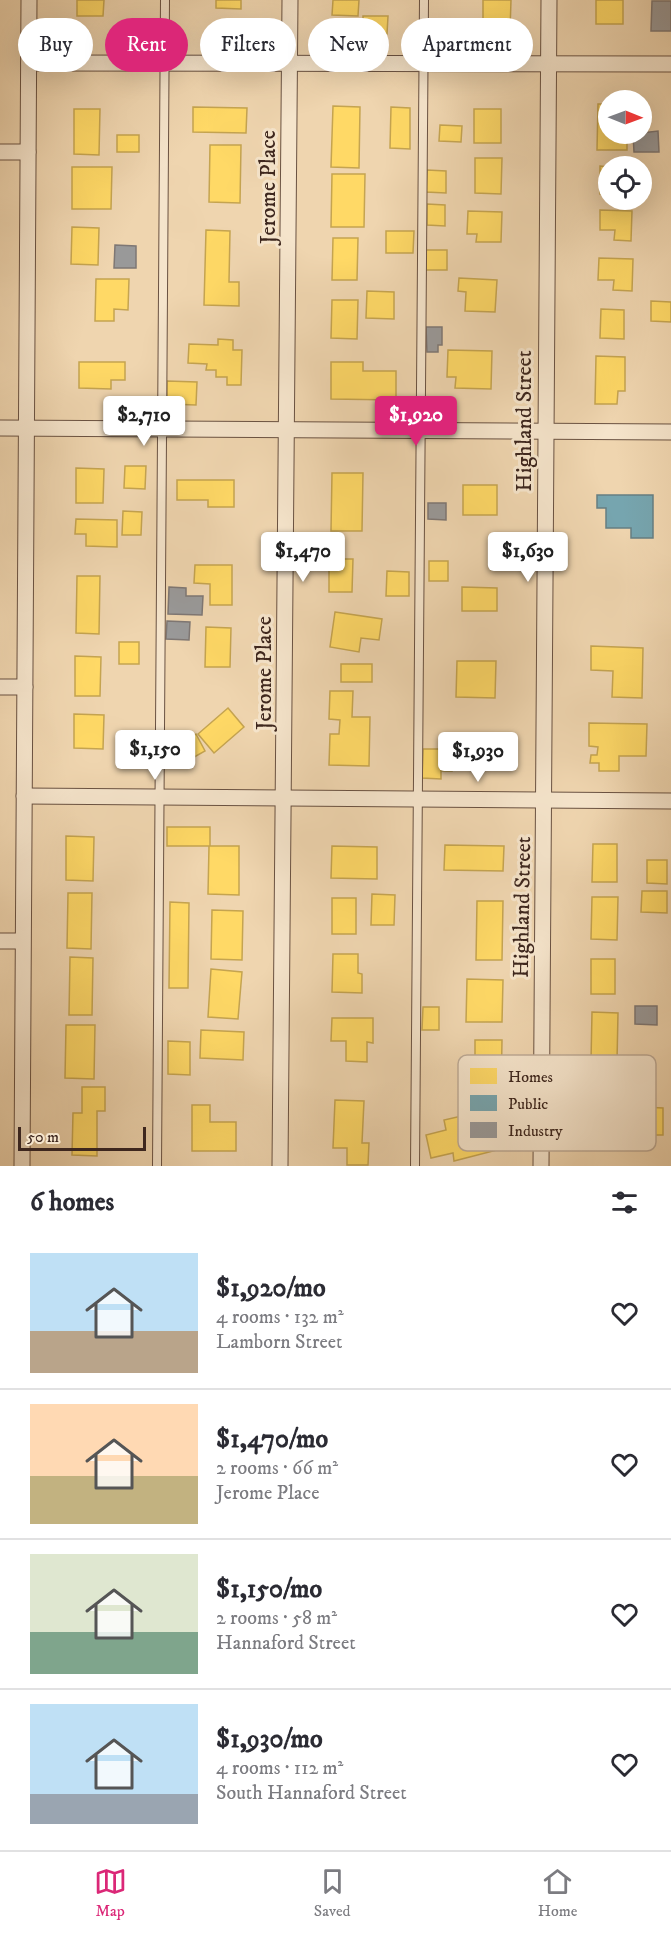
<!DOCTYPE html>
<meta charset="utf-8">
<style>
:root{--surface:#fff;--page:#f2f2f3;--text:#2b2b33;--muted:#7c7c81;--line:#e1e1e2;--accent:#db2777}
body{margin:0;font-family:"IM FELL DW Pica",serif;background:var(--page);color:var(--text);height:100vh;display:flex;flex-direction:column;font-size:22px;white-space:nowrap}
*{box-sizing:border-box;margin:0}
p{font-size:20px;color:var(--muted)}
.icon{flex:none;width:33px;height:33px;fill:none;stroke:currentColor;stroke-width:2;stroke-linecap:round;stroke-linejoin:round}
.map{position:relative;height:1166px;overflow:hidden}
.panel{display:flex;flex-direction:column;background:var(--surface);flex:1}
.panel>*{flex:none}
.hud{position:absolute;left:18px;top:18px;width:636px;height:54px;display:flex;gap:12px}
.needle{width:39px;rotate:91deg}
.buttons{position:absolute;left:598px;top:90px;display:grid;gap:12px}
.buttons a{display:grid;place-items:center;width:54px;height:54px;border-radius:50%;background:var(--surface);box-shadow:0 6px 24px #0002;font-size:30px}
.scale{position:absolute;left:18px;bottom:15px;width:128px;box-sizing:border-box;padding-left:6px;border:3px solid #3e271e;border-top:0;font-size:16px;line-height:21px;white-space:nowrap;color:#3e271e;-webkit-text-stroke:4px #f5e4cb;paint-order:stroke}
.price{position:absolute;translate:-50% -51px;padding:0 14px;border-radius:6px;background:#fff;color:#222;font-size:20px;line-height:39px;filter:drop-shadow(0 2px 3px #0008)}
.price::after{content:'';position:absolute;left:50%;top:36px;width:18px;height:14px;margin-left:-9px;background:inherit;clip-path:polygon(0 0,100% 0,50% 100%)}
.price.on{background:var(--accent);color:#fff}
ul{padding:0;list-style:none}
li{display:flex;align-items:center;gap:18px;height:150px;padding:0 30px}
li+li{border-top:2px solid var(--line)}
li span{display:grid;place-items:center;flex:none;width:168px;height:120px;border-radius:0px;color:#555}
li>.icon{margin-inline-start:auto}
span .icon{width:72px;height:72px;fill:#fffc;stroke-width:1}
li b{font-size:26px}
h2{display:flex;justify-content:space-between;align-items:center;height:72px;padding:0 30px;font-size:26px}
.pill{padding:0 21px;border-radius:27px;background:var(--surface);box-shadow:0 6px 24px #0002;font-size:21px;line-height:54px}
.pill.on{background:var(--accent);color:#fff}
.tab-bar{display:flex;justify-content:space-around;align-items:center;height:84px;border-top:2px solid var(--line);background:var(--surface);font-size:16px;color:var(--muted)}
.tab-bar a{display:grid;justify-items:center;gap:3px}
.tab-bar .on{color:var(--accent)}
.map>svg:first-child{display:block}
.homes{fill:#ffd966;stroke:#c5a450;stroke-width:1.5}
.public{fill:#76a5af;stroke:#657f84;stroke-width:1.5}
.industry{fill:#999;stroke:#7e7774;stroke-width:1.5}
.lines{fill:none;stroke-linecap:round;stroke-linejoin:round}
.lane-casing{stroke:#6a5242;stroke-width:10}
.street-casing{stroke:#6a5242;stroke-width:17}
.lane{stroke:#f5e4cb;stroke-width:8}
.street{stroke:#f5e4cb;stroke-width:15}
.labels{text-anchor:middle;stroke-width:6;stroke-linejoin:round;paint-order:stroke}
.street-label{font-size:22px;fill:#3e271e;stroke:#f5e4cb}
.key{fill:#f5e4cb;stroke:#beab97;stroke-width:1.5}
.key-label{font-size:16px;fill:#3e271e}
</style>
<div class="map">
<svg width="671" height="1166" viewBox="0 0 671 1166">
<rect width="100%" height="100%" fill="#efd5af"/>
<filter id="stains"><feTurbulence type="fractalNoise" baseFrequency=".00333" numOctaves="4"/><feColorMatrix values="0 0 0 0 .2 0 0 0 0 .09 0 0 0 0 .02 0 0 0 .5 -.17"/></filter>
<radialGradient id="worn" r=".72"><stop offset=".6" stop-color="#630" stop-opacity="0"/><stop offset="1" stop-color="#630" stop-opacity=".3"/></radialGradient>
<g class="homes">
<polygon points="77,0 104,0 103,16 77,16"/>
<polygon points="216,0 241,0 241,9 216,8"/>
<polygon points="333,0 359,0 358,16 332,15"/>
<polygon points="483,0 511,0 510,31 483,30"/>
<rect x="596" y="0" width="27" height="24"/>
<polygon points="363,16 388,16 387,34 363,33"/>
<polygon points="598,104 609,104 609,134 627,134 627,150 597,150"/>
<polygon points="333,106 360,107 359,168 331,167"/>
<polygon points="193,107 247,108 246,133 193,132"/>
<polygon points="391,107 410,108 410,149 390,148"/>
<polygon points="74,109 100,109 99,155 74,154"/>
<rect x="474" y="109" width="27" height="34"/>
<polygon points="440,125 462,126 461,142 439,141"/>
<rect x="117" y="135" width="22" height="17"/>
<polygon points="210,145 241,145 240,203 209,202"/>
<polygon points="475,158 502,158 501,194 475,193"/>
<polygon points="600,166 609,167 609,194 600,194"/>
<polygon points="72,167 112,167 111,209 72,209"/>
<polygon points="427,170 446,171 446,193 426,192"/>
<polygon points="332,174 365,174 364,227 331,227"/>
<polygon points="427,204 445,205 445,226 427,225"/>
<polygon points="600,210 632,211 631,241 614,240 615,230 600,230"/>
<polygon points="468,211 502,212 501,242 476,242 477,234 467,234"/>
<polygon points="72,227 99,228 98,265 71,264"/>
<polygon points="206,230 230,231 229,282 239,282 239,306 204,305"/>
<polygon points="386,231 414,231 413,253 386,253"/>
<polygon points="333,238 358,238 357,280 332,280"/>
<rect x="426" y="250" width="21" height="20"/>
<polygon points="599,258 633,259 632,291 613,290 614,280 598,280"/>
<polygon points="459,278 497,280 495,312 465,311 466,292 458,291"/>
<polygon points="96,279 129,279 128,310 114,309 114,321 95,321"/>
<polygon points="367,291 394,292 394,319 366,318"/>
<polygon points="332,300 358,300 357,339 331,338"/>
<polygon points="651,301 671,302 671,322 651,321"/>
<polygon points="601,309 624,310 624,339 600,338"/>
<polygon points="218,339 233,340 233,350 242,350 241,385 227,385 227,377 216,377 216,370 206,370 207,364 188,363 189,344 218,345"/>
<polygon points="448,350 492,351 491,389 455,388 456,377 447,377"/>
<polygon points="596,356 625,357 625,391 618,391 617,404 595,404"/>
<polygon points="79,362 125,362 125,380 111,380 111,389 79,388"/>
<polygon points="331,362 363,362 363,371 396,371 396,400 331,399"/>
<polygon points="167,381 197,382 196,405 167,404"/>
<polygon points="125,466 146,466 145,489 124,488"/>
<polygon points="76,468 104,469 103,503 76,503"/>
<polygon points="332,473 363,473 362,531 331,531"/>
<polygon points="177,480 234,480 234,507 208,507 208,500 177,500"/>
<rect x="463" y="485" width="34" height="30"/>
<polygon points="123,511 142,512 141,535 122,535"/>
<polygon points="76,519 117,520 117,547 86,546 86,534 75,534"/>
<polygon points="329,559 353,559 352,592 329,592"/>
<rect x="429" y="561" width="19" height="20"/>
<polygon points="195,565 232,565 232,605 210,605 210,584 194,583"/>
<polygon points="387,571 409,572 409,596 386,596"/>
<polygon points="77,576 100,576 99,634 76,633"/>
<polygon points="462,587 497,588 497,611 462,611"/>
<polygon points="335,612 382,619 379,640 361,638 359,652 330,647"/>
<polygon points="206,627 231,628 230,667 205,667"/>
<rect x="119" y="642" width="20" height="22"/>
<polygon points="591,646 643,648 642,698 612,697 613,671 591,670"/>
<polygon points="75,656 101,657 100,696 75,696"/>
<polygon points="457,661 496,661 495,698 456,697"/>
<rect x="341" y="664" width="31" height="18"/>
<polygon points="330,691 353,691 352,717 370,717 369,766 329,765 330,734 339,734 340,720 329,719"/>
<polygon points="228,708 244,727 214,753 198,734"/>
<polygon points="74,714 104,715 103,749 74,748"/>
<polygon points="589,723 647,724 646,756 619,756 619,771 599,771 599,763 590,763 591,755 597,755 598,747 589,746"/>
<polygon points="128,732 151,732 150,756 128,756"/>
<polygon points="196,734 205,751 189,760 179,743"/>
<polygon points="423,749 452,749 452,771 441,771 441,779 422,778"/>
<polygon points="167,827 210,827 210,846 239,846 239,895 208,894 209,846 167,846"/>
<polygon points="66,836 94,837 93,881 66,880"/>
<polygon points="593,844 617,844 617,882 592,882"/>
<polygon points="445,845 504,846 503,871 444,870"/>
<polygon points="332,846 377,847 377,879 331,878"/>
<polygon points="647,860 667,860 667,884 647,883"/>
<polygon points="642,891 667,891 667,913 641,912"/>
<polygon points="68,893 92,893 91,949 67,948"/>
<polygon points="372,894 395,895 394,925 371,925"/>
<polygon points="592,897 618,897 617,940 591,939"/>
<rect x="332" y="898" width="24" height="36"/>
<polygon points="477,901 503,901 502,960 476,960"/>
<polygon points="170,902 189,903 188,988 169,988"/>
<polygon points="212,910 243,911 242,960 211,959"/>
<polygon points="333,954 358,954 358,973 362,974 362,993 332,992"/>
<polygon points="70,957 93,958 92,1015 69,1015"/>
<rect x="591" y="959" width="24" height="35"/>
<polygon points="211,969 242,972 238,1019 208,1017"/>
<polygon points="467,979 503,980 502,1022 466,1022"/>
<polygon points="423,1007 439,1007 439,1030 422,1030"/>
<polygon points="592,1012 618,1013 617,1061 591,1061"/>
<polygon points="332,1018 373,1018 373,1043 367,1042 367,1062 346,1061 346,1041 331,1041"/>
<polygon points="66,1025 95,1025 94,1079 65,1078"/>
<polygon points="201,1030 244,1032 243,1060 200,1058"/>
<polygon points="475,1040 502,1040 501,1096 464,1096 464,1073 475,1073"/>
<polygon points="168,1041 190,1042 190,1075 168,1074"/>
<polygon points="82,1087 105,1087 105,1111 97,1111 97,1156 72,1155 73,1113 82,1113"/>
<polygon points="335,1100 364,1101 362,1143 369,1143 368,1165 347,1165 347,1148 333,1148"/>
<polygon points="192,1105 210,1105 210,1122 236,1122 236,1151 192,1151"/>
<polygon points="642,1107 663,1108 663,1135 642,1135"/>
<polygon points="488,1110 497,1150 454,1161 453,1153 431,1158 426,1135 446,1130 444,1120"/>
</g>
<polygon class="public" points="597,495 653,495 653,538 631,538 631,528 606,528 606,508 597,508"/>
<g class="industry">
<polygon points="652,1 671,1 671,31 651,31"/>
<polygon points="658,131 659,152 634,152 633,134"/>
<polygon points="115,245 136,246 136,268 114,268"/>
<polygon points="426,327 442,327 442,345 438,345 438,352 427,352"/>
<polygon points="428,503 446,503 446,520 428,519"/>
<polygon points="169,587 186,588 186,596 203,596 202,615 168,614"/>
<polygon points="167,621 190,622 189,640 166,639"/>
<polygon points="635,1006 657,1006 657,1025 635,1024"/>
</g>
<g class="lines">
<g class="lane-casing">
<g id="lane">
<polyline points="157,1166 165,0"/>
<polyline points="415,1166 424,0"/>
</g>
</g>
<g class="street-casing">
<g id="street">
<polyline points="29,63 671,64"/>
<polyline points="0,152 28,152"/>
<polyline points="0,428 671,432"/>
<polyline points="0,687 25,687"/>
<polyline points="24,796 671,801"/>
<polyline points="0,941 22,941"/>
<polyline points="22,1166 29,0"/>
<polyline points="280,1166 290,0"/>
<polyline points="541,1166 549,0"/>
</g>
</g>
<use href="#lane" class="lane"/>
<use href="#street" class="street"/>
</g>
<g class="labels">
<g class="street-label">
<text transform="translate(267 187) rotate(-90)" y="8">Jerome Place</text>
<text transform="translate(523 421) rotate(-90)" y="8">Highland Street</text>
<text transform="translate(263 673) rotate(-90)" y="8">Jerome Place</text>
<text transform="translate(521 907) rotate(-89)" y="8">Highland Street</text>
</g>
</g>
<rect x="458" y="1055" width="198" height="96" rx="9" class="key"/>
<rect x="470" y="1068" width="27" height="16" fill="#ffd966"/>
<rect x="470" y="1095" width="27" height="16" fill="#76a5af"/>
<rect x="470" y="1122" width="27" height="16" fill="#999"/>
<g class="key-label">
<text x="508" y="1082">Homes</text>
<text x="508" y="1109">Public</text>
<text x="508" y="1136">Industry</text>
</g>
<rect width="100%" height="100%" filter="url(#stains)"/>
<rect width="100%" height="100%" fill="url(#worn)"/>
</svg>
<div class="buttons">
<a><svg class="needle" viewBox="-14 -14 28 28"><path d="M0-13l5 13h-10z" fill="#e53935"/><path d="M0 13l5-13h-10z" fill="#7c7c81"/></svg></a>
<a><svg class="icon" aria-label="locate" viewBox="0 0 24 24"><circle cx="12" cy="12" r="6"/><path d="M12 2v4M12 18v4M2 12h4M18 12h4"/></svg></a>
</div>
<div class="scale">50 m</div>
<b class="price" style="left:144px;top:447px">$2,710</b>
<b class="price on" style="left:416px;top:447px">$1,920</b>
<b class="price" style="left:303px;top:583px">$1,470</b>
<b class="price" style="left:528px;top:583px">$1,630</b>
<b class="price" style="left:155px;top:781px">$1,150</b>
<b class="price" style="left:478px;top:783px">$1,930</b>
<div class="hud">
<a class="pill">Buy</a>
<a class="pill on">Rent</a>
<a class="pill">Filters</a>
<a class="pill">New</a>
<a class="pill">Apartment</a>
</div>
</div>
<section class="panel">
<h2>6 homes<svg class="icon" aria-label="filters" viewBox="0 0 24 24"><path d="M4 7h16M4 17h16"/><circle cx="9" cy="7" r="2"/><circle cx="15" cy="17" r="2"/></svg></h2>
<ul>
<li><span style="background:linear-gradient(#bfe0f5 65%,#b9a48a 0)"><svg class="icon" aria-label="home" viewBox="0 0 24 24"><path d="M3 11l9-7 9 7M6 9v11h12V9"/></svg></span><div><b>$1,920/mo</b><p>4 rooms · 132 m²</p><p>Lamborn Street</p></div><svg class="icon" aria-label="heart" viewBox="0 0 24 24"><path d="M12 20l-8-8c-3-5 5-10 8-4 3-6 11-1 8 4z"/></svg></li>
<li><span style="background:linear-gradient(#ffd9b3 60%,#c2b280 0)"><svg class="icon" aria-label="home" viewBox="0 0 24 24"><path d="M3 11l9-7 9 7M6 9v11h12V9"/></svg></span><div><b>$1,470/mo</b><p>2 rooms · 66 m²</p><p>Jerome Place</p></div><svg class="icon" aria-label="heart" viewBox="0 0 24 24"><path d="M12 20l-8-8c-3-5 5-10 8-4 3-6 11-1 8 4z"/></svg></li>
<li><span style="background:linear-gradient(#dfe7d0 65%,#7fa58c 0)"><svg class="icon" aria-label="home" viewBox="0 0 24 24"><path d="M3 11l9-7 9 7M6 9v11h12V9"/></svg></span><div><b>$1,150/mo</b><p>2 rooms · 58 m²</p><p>Hannaford Street</p></div><svg class="icon" aria-label="heart" viewBox="0 0 24 24"><path d="M12 20l-8-8c-3-5 5-10 8-4 3-6 11-1 8 4z"/></svg></li>
<li><span style="background:linear-gradient(#bfe0f5 75%,#9aa5b1 0)"><svg class="icon" aria-label="home" viewBox="0 0 24 24"><path d="M3 11l9-7 9 7M6 9v11h12V9"/></svg></span><div><b>$1,930/mo</b><p>4 rooms · 112 m²</p><p>South Hannaford Street</p></div><svg class="icon" aria-label="heart" viewBox="0 0 24 24"><path d="M12 20l-8-8c-3-5 5-10 8-4 3-6 11-1 8 4z"/></svg></li>
</ul>
</section>
<nav class="tab-bar">
<a class="on"><svg class="icon" aria-label="map" viewBox="0 0 24 24"><path d="M3 6l6-2 6 2 6-2v14l-6 2-6-2-6 2zM9 4v14M15 6v14"/></svg>Map</a>
<a><svg class="icon" aria-label="saved" viewBox="0 0 24 24"><path d="M7 4h10v16l-5-4-5 4z"/></svg>Saved</a>
<a><svg class="icon" aria-label="home" viewBox="0 0 24 24"><path d="M3 11l9-7 9 7M6 9v11h12V9"/></svg>Home</a>
</nav>
